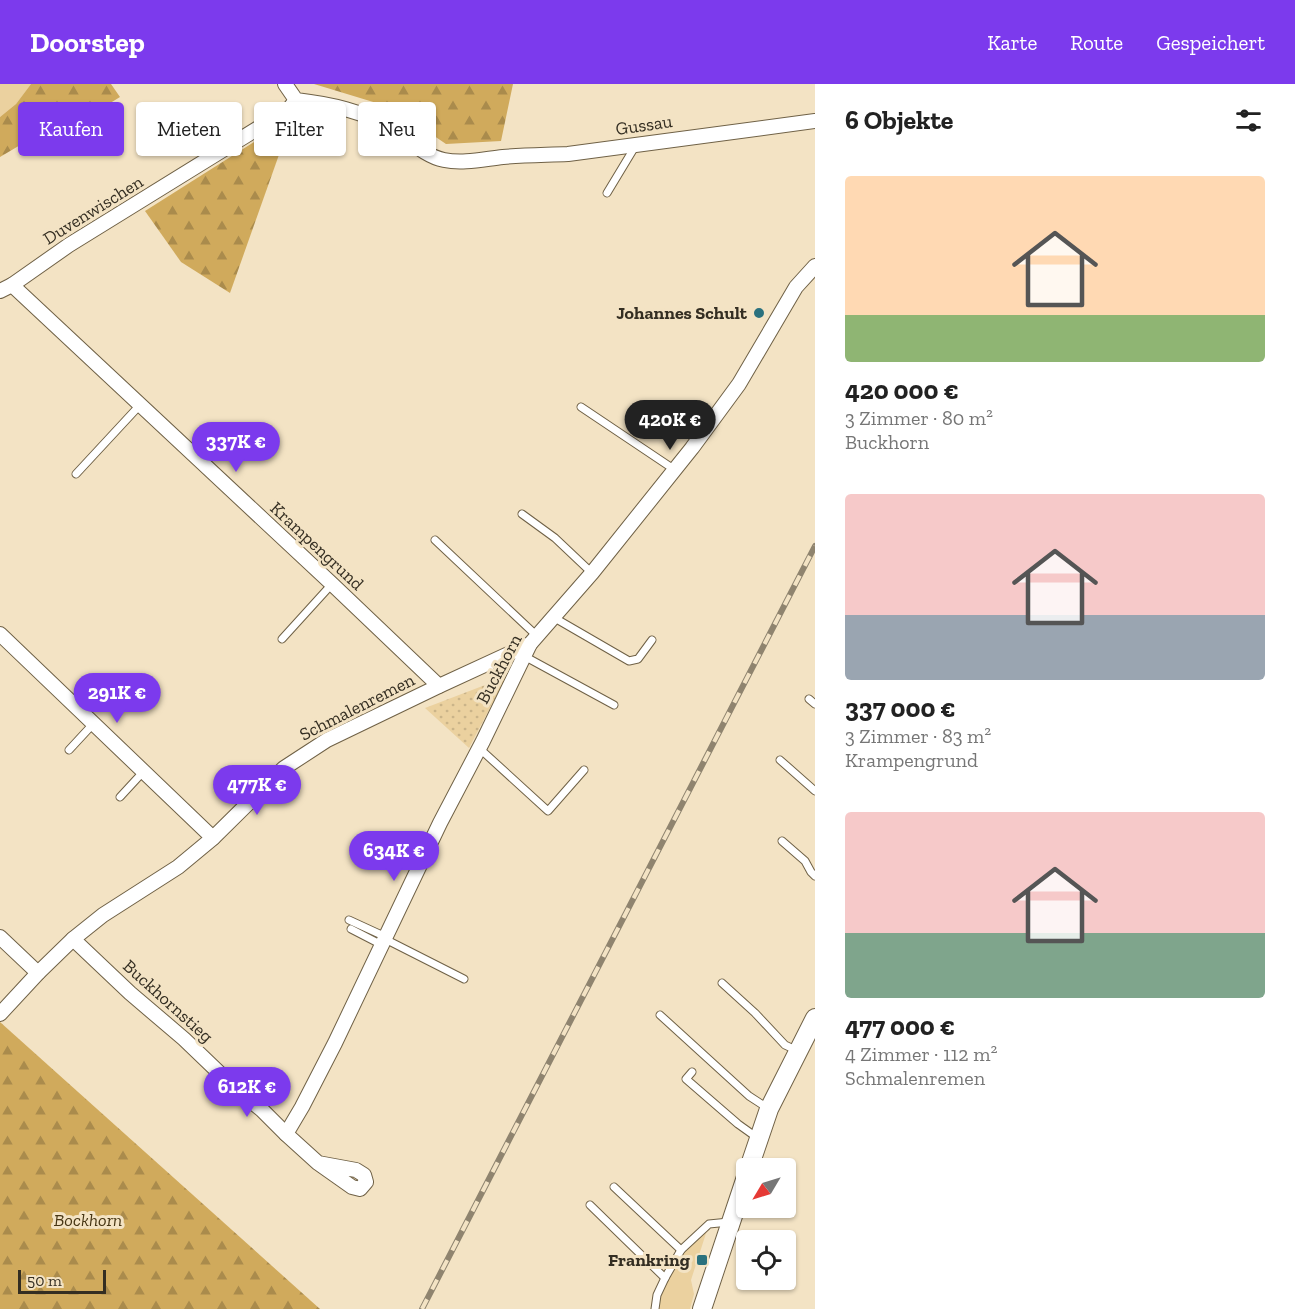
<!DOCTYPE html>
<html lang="de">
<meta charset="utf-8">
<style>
:root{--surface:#fff;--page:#f6f6f6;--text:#222;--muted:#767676;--accent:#7c3aed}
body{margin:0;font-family:"Zilla Slab",serif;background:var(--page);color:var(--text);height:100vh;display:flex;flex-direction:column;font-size:22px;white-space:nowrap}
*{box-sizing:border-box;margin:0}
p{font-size:20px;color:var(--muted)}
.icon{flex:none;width:33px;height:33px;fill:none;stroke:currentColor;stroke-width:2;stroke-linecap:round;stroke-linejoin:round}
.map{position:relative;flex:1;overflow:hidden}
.drawer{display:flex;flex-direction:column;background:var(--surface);width:480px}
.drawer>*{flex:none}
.guide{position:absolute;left:18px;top:18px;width:570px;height:54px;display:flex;gap:12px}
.needle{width:39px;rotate:232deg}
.fabs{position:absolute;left:736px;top:1074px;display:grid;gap:12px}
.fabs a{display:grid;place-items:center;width:60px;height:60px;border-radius:6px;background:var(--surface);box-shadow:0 2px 4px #0004;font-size:30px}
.scale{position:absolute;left:18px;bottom:15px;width:88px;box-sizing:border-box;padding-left:6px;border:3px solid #342e22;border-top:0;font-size:16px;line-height:21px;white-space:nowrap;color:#342e22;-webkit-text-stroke:4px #f3e3c4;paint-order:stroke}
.price{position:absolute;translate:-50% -51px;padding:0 14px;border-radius:21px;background:var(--accent);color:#fff;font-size:20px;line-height:39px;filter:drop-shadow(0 2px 3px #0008)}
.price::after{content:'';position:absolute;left:50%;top:36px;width:18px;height:14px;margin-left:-9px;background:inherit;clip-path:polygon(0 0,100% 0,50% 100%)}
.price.current{background:#222;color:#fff}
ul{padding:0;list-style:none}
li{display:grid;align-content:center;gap:12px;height:318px;padding:0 30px}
li span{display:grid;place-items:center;height:186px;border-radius:6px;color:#555}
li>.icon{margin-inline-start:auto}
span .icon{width:108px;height:108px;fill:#fffc;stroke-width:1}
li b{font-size:26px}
h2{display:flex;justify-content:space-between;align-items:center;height:72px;padding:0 30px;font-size:26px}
.chip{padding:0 21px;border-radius:6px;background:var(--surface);box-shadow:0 2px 4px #0004;font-size:21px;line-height:54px}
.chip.current{background:var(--accent);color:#fff}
header{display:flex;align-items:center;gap:36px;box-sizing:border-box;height:84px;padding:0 30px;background:var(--accent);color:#fff}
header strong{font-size:28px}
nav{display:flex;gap:33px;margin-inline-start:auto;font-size:21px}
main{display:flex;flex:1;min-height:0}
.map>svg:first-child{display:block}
.grass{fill:#ebd19f}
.forest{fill:url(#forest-firs)}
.park{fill:url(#park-dots)}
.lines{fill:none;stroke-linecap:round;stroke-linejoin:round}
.service-casing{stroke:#6f6146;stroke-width:9}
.minor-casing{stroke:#6f6146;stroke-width:16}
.secondary-casing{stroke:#6f6146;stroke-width:20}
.service{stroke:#fff;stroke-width:7}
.minor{stroke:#fff;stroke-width:14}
.secondary{stroke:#fff;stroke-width:18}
.rail-casing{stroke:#8f846f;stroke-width:6}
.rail{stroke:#f3e3c4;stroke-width:4;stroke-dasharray:11;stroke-linecap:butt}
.poi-dot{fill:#2a717e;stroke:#f3e3c4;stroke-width:2}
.labels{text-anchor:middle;stroke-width:6;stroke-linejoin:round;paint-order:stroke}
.street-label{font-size:18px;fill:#342e22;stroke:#f3e3c4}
.poi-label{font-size:18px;font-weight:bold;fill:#342e22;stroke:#f3e3c4;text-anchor:end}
.park-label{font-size:18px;font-style:italic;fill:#473614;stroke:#f3e3c4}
</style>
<header>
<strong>Doorstep</strong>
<nav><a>Karte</a><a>Route</a><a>Gespeichert</a></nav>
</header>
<main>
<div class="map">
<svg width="815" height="1225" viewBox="0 0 815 1225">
<defs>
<pattern id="forest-firs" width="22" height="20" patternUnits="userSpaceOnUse" patternTransform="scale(1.5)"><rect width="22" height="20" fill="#d0aa5c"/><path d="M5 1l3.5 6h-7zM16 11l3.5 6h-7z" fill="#aa8b4c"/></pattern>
<pattern id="park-dots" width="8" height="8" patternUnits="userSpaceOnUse" patternTransform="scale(1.5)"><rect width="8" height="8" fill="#ebd19f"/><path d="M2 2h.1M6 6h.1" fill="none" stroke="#cab489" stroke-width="1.8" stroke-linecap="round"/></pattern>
</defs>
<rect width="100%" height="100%" fill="#f3e3c4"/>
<g class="grass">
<polygon points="0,0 31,0 16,20 0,33"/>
<polygon points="709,1140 691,1196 694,1210 690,1225 655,1225 657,1211 681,1166"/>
</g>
<g class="forest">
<polygon points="31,0 111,0 120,13 34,66 27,57 0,73 0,33 16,20"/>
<polygon points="314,0 513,0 501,57 446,60 393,24"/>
<polygon points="292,34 230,209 181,178 145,127"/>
<polygon points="0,938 320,1225 0,1225"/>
</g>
<polygon class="park" points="506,593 469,664 425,624"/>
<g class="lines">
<g class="service-casing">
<g id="service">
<polyline points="607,109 636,61"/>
<polyline points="581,323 675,386"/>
<polyline points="76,390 140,321"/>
<polyline points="522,430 555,454 592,489"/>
<polyline points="435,456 537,552"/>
<polyline points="553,533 629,577 638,575 652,556"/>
<polyline points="282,555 332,500"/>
<polyline points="524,572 614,621"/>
<polyline points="809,615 815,620"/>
<polyline points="479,664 548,727 584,686"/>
<polyline points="69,666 94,639"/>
<polyline points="780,676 815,707"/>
<polyline points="120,713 144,687"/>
<polyline points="782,757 805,777 811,788 815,792"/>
<polyline points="349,836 386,853"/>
<polyline points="351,845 382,861"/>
<polyline points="385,855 464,895"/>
<polyline points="722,899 755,929 785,961 798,967"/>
<polyline points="660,931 749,1012 769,1025"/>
<polyline points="692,988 686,995 738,1040 759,1055"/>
<polyline points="614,1103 681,1166"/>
<polyline points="590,1121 665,1194"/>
<polyline points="655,1225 657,1211 665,1194 681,1166 709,1140 729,1138"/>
</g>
</g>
<g class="minor-casing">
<g id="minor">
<path d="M 285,0 L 296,16 C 330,20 363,27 393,45 C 409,55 424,72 444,76 C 463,80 484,75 503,73 C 525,71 546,71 568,70 L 815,37"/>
<polyline points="12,201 332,500 439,602"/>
<polyline points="0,207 12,201 69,161 289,25 296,16"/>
<polyline points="0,550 213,754"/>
<polyline points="0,853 38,889"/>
<polyline points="73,855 130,909 184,955 234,1003 262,1026 286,1050 318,1079 352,1103 360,1105 366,1098 364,1091 356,1086 318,1079"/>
<polyline points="0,930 38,889 73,855 103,831 178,783 213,754 284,684 327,656 439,602 530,560"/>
<polyline points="286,1050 302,1023 335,959 440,739 483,657 530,560 592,489 692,364 739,300 796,203 815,182"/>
</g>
</g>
<g class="secondary-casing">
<g id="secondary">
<polyline points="749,1084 769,1025 815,934"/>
<polyline points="702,1225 747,1090"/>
</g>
</g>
<use href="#service" class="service"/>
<use href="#minor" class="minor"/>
<use href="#secondary" class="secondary"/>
<g class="rail-casing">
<polyline id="rail" points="422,1225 815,462"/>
</g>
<use href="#rail" class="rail"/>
</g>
<g class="poi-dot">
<circle cx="759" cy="229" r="6"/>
<rect x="696" y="1170" width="12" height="12" rx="3"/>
</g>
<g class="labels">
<g class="street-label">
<text transform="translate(644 41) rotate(-8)" y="6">Gussau</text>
<text transform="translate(93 126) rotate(-32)" y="6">Duvenwischen</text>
<text transform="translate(317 462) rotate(43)" y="6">Krampengrund</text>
<text transform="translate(499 585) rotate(-62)" y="6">Buckhorn</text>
<text transform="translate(357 623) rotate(-27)" y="6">Schmalenremen</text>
<text transform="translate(168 917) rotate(42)" y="6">Buckhornstieg</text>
</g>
<g class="poi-label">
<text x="747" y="235">Johannes Schult</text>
<text x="690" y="1182">Frankring</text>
</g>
<g class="park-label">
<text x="88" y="1142">Bockhorn</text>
</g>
</g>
</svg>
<div class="fabs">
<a><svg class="needle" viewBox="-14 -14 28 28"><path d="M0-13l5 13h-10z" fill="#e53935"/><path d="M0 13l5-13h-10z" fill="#767676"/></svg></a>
<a><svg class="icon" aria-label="locate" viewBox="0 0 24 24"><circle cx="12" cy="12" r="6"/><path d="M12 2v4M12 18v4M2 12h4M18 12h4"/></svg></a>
</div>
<div class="scale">50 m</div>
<b class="price current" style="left:670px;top:367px">420K €</b>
<b class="price" style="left:236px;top:389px">337K €</b>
<b class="price" style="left:117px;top:640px">291K €</b>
<b class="price" style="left:257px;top:732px">477K €</b>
<b class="price" style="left:394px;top:798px">634K €</b>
<b class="price" style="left:247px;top:1034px">612K €</b>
<div class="guide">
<a class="chip current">Kaufen</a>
<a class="chip">Mieten</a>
<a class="chip">Filter</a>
<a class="chip">Neu</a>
</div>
</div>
<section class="drawer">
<h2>6 Objekte<svg class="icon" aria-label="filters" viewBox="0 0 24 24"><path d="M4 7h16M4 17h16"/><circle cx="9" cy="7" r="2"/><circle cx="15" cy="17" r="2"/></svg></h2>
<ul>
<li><span style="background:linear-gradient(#ffd9b3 75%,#8fb573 0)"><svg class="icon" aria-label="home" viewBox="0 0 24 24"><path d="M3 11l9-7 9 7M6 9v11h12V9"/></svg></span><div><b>420 000 €</b><p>3 Zimmer · 80 m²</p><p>Buckhorn</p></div></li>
<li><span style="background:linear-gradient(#f6c9c9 65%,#9aa5b1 0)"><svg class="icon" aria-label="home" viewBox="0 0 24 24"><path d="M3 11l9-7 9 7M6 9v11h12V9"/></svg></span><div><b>337 000 €</b><p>3 Zimmer · 83 m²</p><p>Krampengrund</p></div></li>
<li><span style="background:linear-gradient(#f6c9c9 65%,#7fa58c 0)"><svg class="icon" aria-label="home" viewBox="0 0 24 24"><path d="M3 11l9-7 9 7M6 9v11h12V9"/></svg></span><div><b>477 000 €</b><p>4 Zimmer · 112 m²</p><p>Schmalenremen</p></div></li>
</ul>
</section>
</main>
